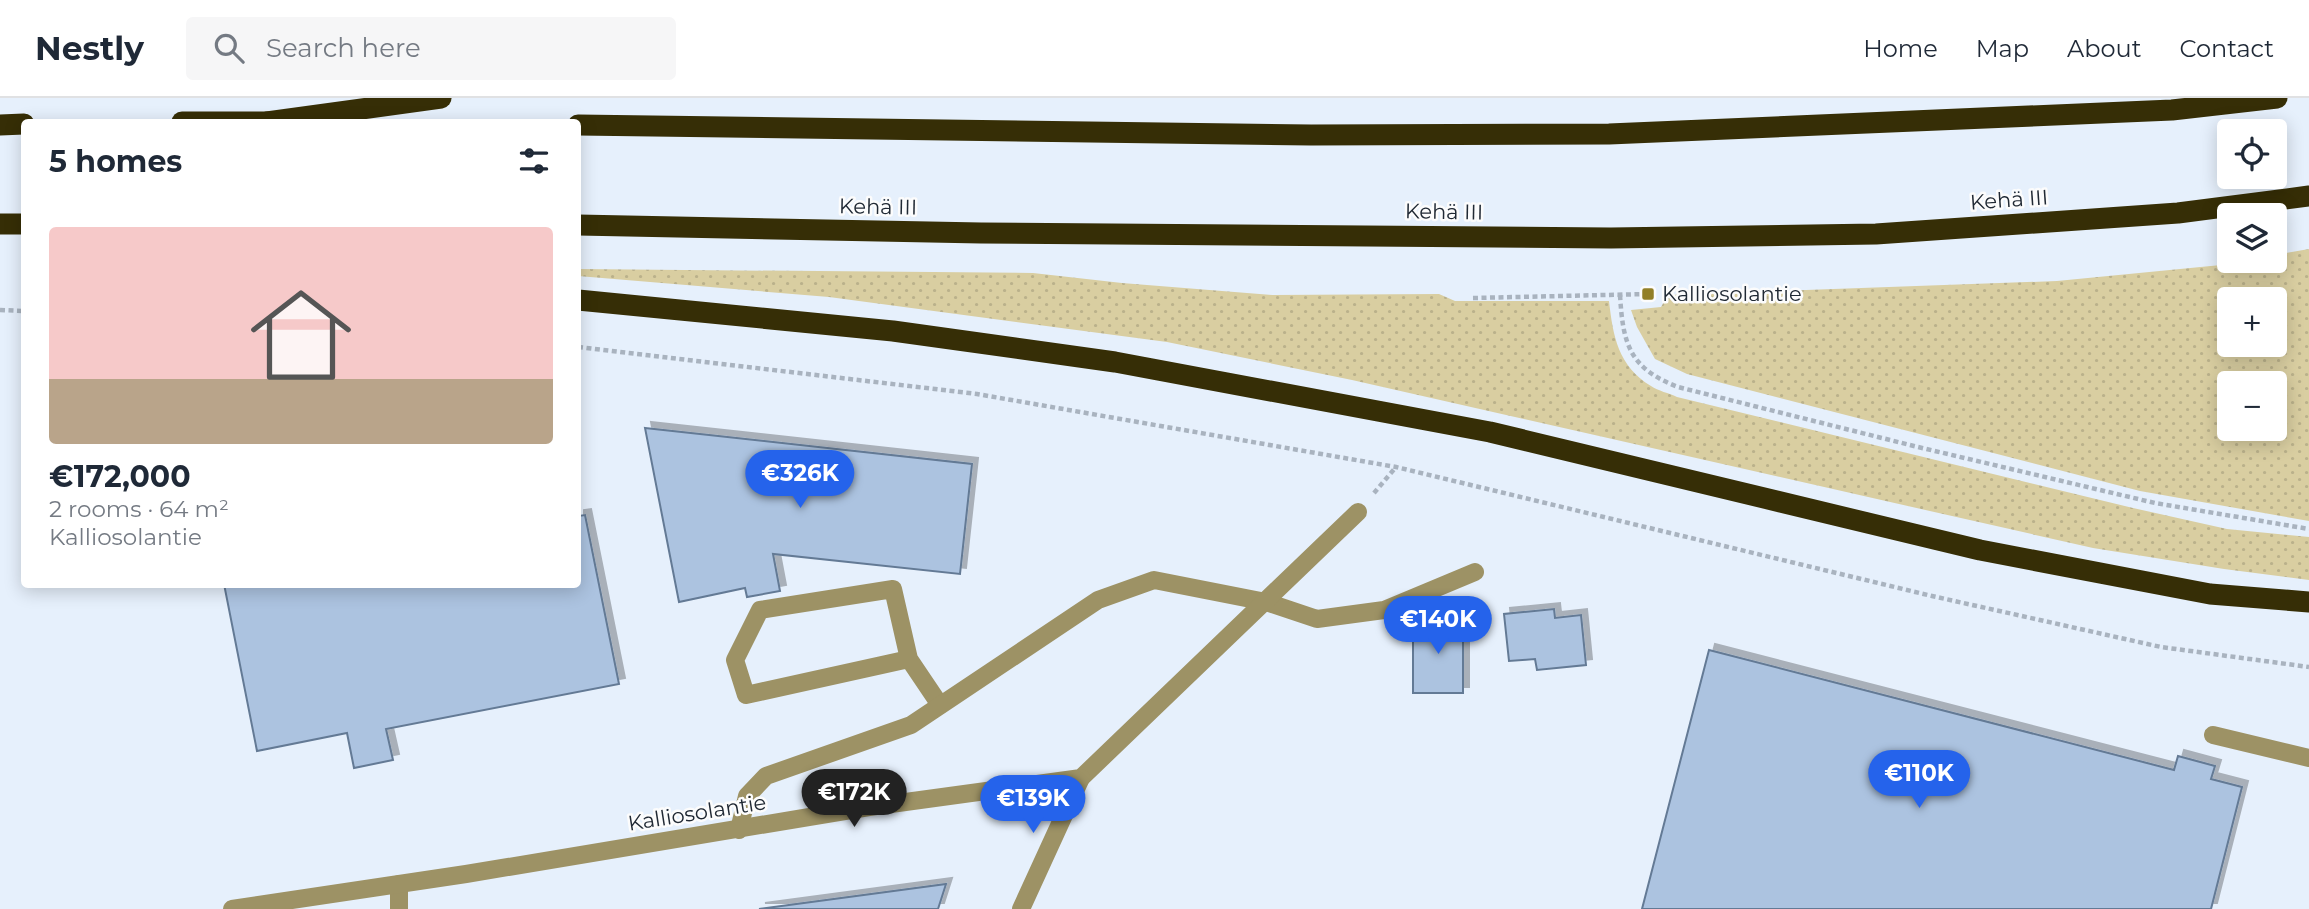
<!DOCTYPE html>
<meta charset="utf-8">
<style>
:root{--surface:#fff;--page:#f6f6f7;--text:#1f2937;--muted:#747a83;--line:#e0e1e3;--accent:#2563eb}
body{margin:0;font-family:Montserrat,sans-serif;background:var(--page);color:var(--text);height:100vh;display:flex;flex-direction:column;font-size:26px;white-space:nowrap}
*{box-sizing:border-box;margin:0}
p{font-size:23px;color:var(--muted)}
.icon{flex:none;width:38px;height:38px;fill:none;stroke:currentColor;stroke-width:2;stroke-linecap:round;stroke-linejoin:round}
.map{position:relative;flex:1;overflow:hidden}
.drawer{position:absolute;left:21px;top:21px;width:560px;height:469px;display:flex;flex-direction:column;background:var(--surface);border-radius:7px;box-shadow:0 4px 18px #0003}
.drawer>*{flex:none}
.tools{position:absolute;left:2217px;top:21px;display:grid;gap:14px}
.tools a{display:grid;place-items:center;width:70px;height:70px;border-radius:7px;background:var(--surface);box-shadow:0 4px 18px #0003;font-size:35px}
.price{position:absolute;translate:-50% -60px;padding:0 16px;border-radius:24px;background:var(--accent);color:#fff;font-size:23px;line-height:46px;filter:drop-shadow(0 2px 4px #0008)}
.price::after{content:'';position:absolute;left:50%;top:42px;width:21px;height:16px;margin-left:-10px;background:inherit;clip-path:polygon(0 0,100% 0,50% 100%)}
.price.current{background:#222;color:#fff}
ul{padding:0;list-style:none}
li{display:grid;align-content:center;gap:14px;height:371px;padding:0 28px}
li span{display:grid;place-items:center;height:217px;border-radius:7px;color:#555}
li>.icon{margin-inline-start:auto}
span .icon{width:126px;height:126px;fill:#fffc;stroke-width:1}
li b{font-size:30px}
h2{display:flex;justify-content:space-between;align-items:center;height:84px;padding:0 28px;font-size:30px}
header{display:flex;align-items:center;gap:42px;box-sizing:border-box;height:98px;padding:0 35px;background:var(--surface);border-bottom:2px solid var(--line)}
header strong{font-size:33px}
nav{display:flex;gap:38px;margin-inline-start:auto;font-size:24px}
.search{width:490px;height:63px;background:var(--page);display:flex;align-items:center;gap:18px;box-sizing:border-box;padding:0 24px;border-radius:7px;color:var(--muted);font-size:26px}
.map>svg:first-child{display:block}
.grass{fill:url(#grass-dots);fill-rule:evenodd}
.building{fill:#acc3e0;stroke:#647a95;stroke-width:2;filter:url(#shadow)}
.lines{fill:none;stroke-linecap:round;stroke-linejoin:round}
.path{stroke:#a9b3bf;stroke-width:4.5;stroke-dasharray:5 3.5;stroke-linecap:butt}
.lane{stroke:#9d9265;stroke-width:18}
.street{stroke:#9d9265;stroke-width:18}
.highway{stroke:#362e06;stroke-width:21}
.poi-dot{fill:#927f26;stroke:#fcfcfc;stroke-width:2.5}
.labels{text-anchor:middle;stroke-width:5;stroke-linejoin:round;paint-order:stroke}
.street-label{font-size:21px;fill:#202934;stroke:#fcfcfc}
.poi-label{font-size:21px;fill:#202934;stroke:#fcfcfc;text-anchor:start}
</style>
<header>
<strong>Nestly</strong>
<div class="search"><svg class="icon" aria-label="search" viewBox="0 0 24 24"><circle cx="10" cy="10" r="6"/><path d="M15 15l6 6"/></svg>Search here</div>
<nav><a>Home</a><a>Map</a><a>About</a><a>Contact</a></nav>
</header>
<div class="map">
<svg width="2309" height="811" viewBox="0 0 2309 811">
<defs>
<pattern id="grass-dots" width="8" height="8" patternUnits="userSpaceOnUse" patternTransform="scale(1.75)"><rect width="8" height="8" fill="#d9cea1"/><path d="M2 2h.1M6 6h.1" fill="none" stroke="#bab18b" stroke-width="1.8" stroke-linecap="round"/></pattern>
<filter id="shadow"><feDropShadow dx="6" dy="-6" stdDeviation="0" flood-color="#0004"/></filter>
</defs>
<rect width="100%" height="100%" fill="#e6f0fc"/>
<g class="grass">
<path d="M 2309,151 L 2309,423 L 2140,393 L 1687,276 L 1655,261 L 1637,229 L 1631,212 L 1661,209 L 1668,197 L 2057,183 L 2221,167 L 2243,163 L 2275,163 L 2275,157 ZM 2230,201 L 2275,201 L 2275,247 L 2230,247 ZM 2230,285 L 2275,285 L 2275,331 L 2230,331 Z"/>
<path d="M 578,171 L 1033,175 L 1122,185 L 1272,197 L 1439,196 L 1455,203 L 1609,203 C 1613,238 1618,268 1651,288 C 1658,293 1669,295 1677,299 L 2133,410 L 2227,431 L 2309,439 L 2309,482 L 2224,471 L 2093,450 L 1352,282 L 1167,244 L 829,199 L 578,178 Z"/>
</g>
<g class="building">
<polygon points="645,330 972,366 960,476 773,456 780,493 747,499 745,490 679,504"/>
<polygon points="585,417 619,586 386,631 393,662 354,670 347,635 257,653 224,486 578,486 578,418"/>
<polygon points="1554,511 1555,520 1581,517 1586,567 1537,572 1535,561 1509,563 1504,516"/>
<rect x="1413" y="520" width="50" height="75"/>
<polygon points="1709,552 2174,672 2178,658 2215,668 2211,681 2242,689 2211,811 1642,811"/>
<polygon points="946,786 938,811 759,811"/>
</g>
<g class="lines">
<g class="path">
<path d="M 1620,197 C 1623,246 1629,270 1678,289 L 1918,349 L 2155,405 L 2309,431"/>
<polyline points="1473,200 1648,196"/>
<polyline points="0,212 24,213"/>
<polyline points="578,249 977,296 1396,369 1932,498 2161,549 2309,569"/>
<polyline points="1374,395 1396,369"/>
</g>
<g class="lane">
<polyline points="909,561 746,597 735,562 760,512 893,491 909,561 940,607"/>
<polyline points="2213,637 2309,660"/>
<polyline points="739,732 747,698 766,678 911,627 1098,502 1154,482 1266,504 1317,521 1384,512 1475,474"/>
<polyline points="399,786 399,811"/>
</g>
<g class="street">
<polyline points="232,811 466,776 869,709 1081,680 1358,414"/>
<polyline points="1021,811 1081,680"/>
</g>
<g class="highway">
<polyline points="182,24 282,24"/>
<polyline points="267,24 441,0"/>
<polyline points="0,27 24,26"/>
<polyline points="578,27 1311,37 1609,36 2172,12 2277,0"/>
<polyline points="0,126 24,126"/>
<polyline points="578,127 981,135 1611,140 1876,136 2178,115 2309,98"/>
<polyline points="578,202 893,233 1115,264 1490,334 1980,452 2210,496 2309,504"/>
</g>
</g>
<rect class="poi-dot" x="1641" y="189" width="14" height="14" rx="3.5"/>
<g class="labels">
<g class="street-label">
<text transform="translate(2009 102) rotate(-4)" y="7">Kehä III</text>
<text transform="translate(878 109) rotate(1)" y="7">Kehä III</text>
<text transform="translate(1444 114) rotate(1)" y="7">Kehä III</text>
<text transform="translate(697 715) rotate(-9)" y="7">Kalliosolantie</text>
</g>
<g class="poi-label">
<text x="1662" y="203">Kalliosolantie</text>
</g>
</g>
</svg>
<div class="tools">
<a><svg class="icon" aria-label="locate" viewBox="0 0 24 24"><circle cx="12" cy="12" r="6"/><path d="M12 2v4M12 18v4M2 12h4M18 12h4"/></svg></a>
<a><svg class="icon" aria-label="layers" viewBox="0 0 24 24"><path d="M12 4l9 5-9 5-9-5zM3 14l9 5 9-5"/></svg></a>
<a>+</a>
<a>−</a>
</div>
<b class="price" style="left:800px;top:412px">€326K</b>
<b class="price" style="left:1438px;top:558px">€140K</b>
<b class="price" style="left:1919px;top:712px">€110K</b>
<b class="price current" style="left:854px;top:731px">€172K</b>
<b class="price" style="left:1033px;top:737px">€139K</b>
<section class="drawer">
<h2>5 homes<svg class="icon" aria-label="filters" viewBox="0 0 24 24"><path d="M4 7h16M4 17h16"/><circle cx="9" cy="7" r="2"/><circle cx="15" cy="17" r="2"/></svg></h2>
<ul>
<li><span style="background:linear-gradient(#f6c9c9 70%,#b9a48a 0)"><svg class="icon" aria-label="home" viewBox="0 0 24 24"><path d="M3 11l9-7 9 7M6 9v11h12V9"/></svg></span><div><b>€172,000</b><p>2 rooms · 64 m²</p><p>Kalliosolantie</p></div></li>
</ul>
</section>
</div>
